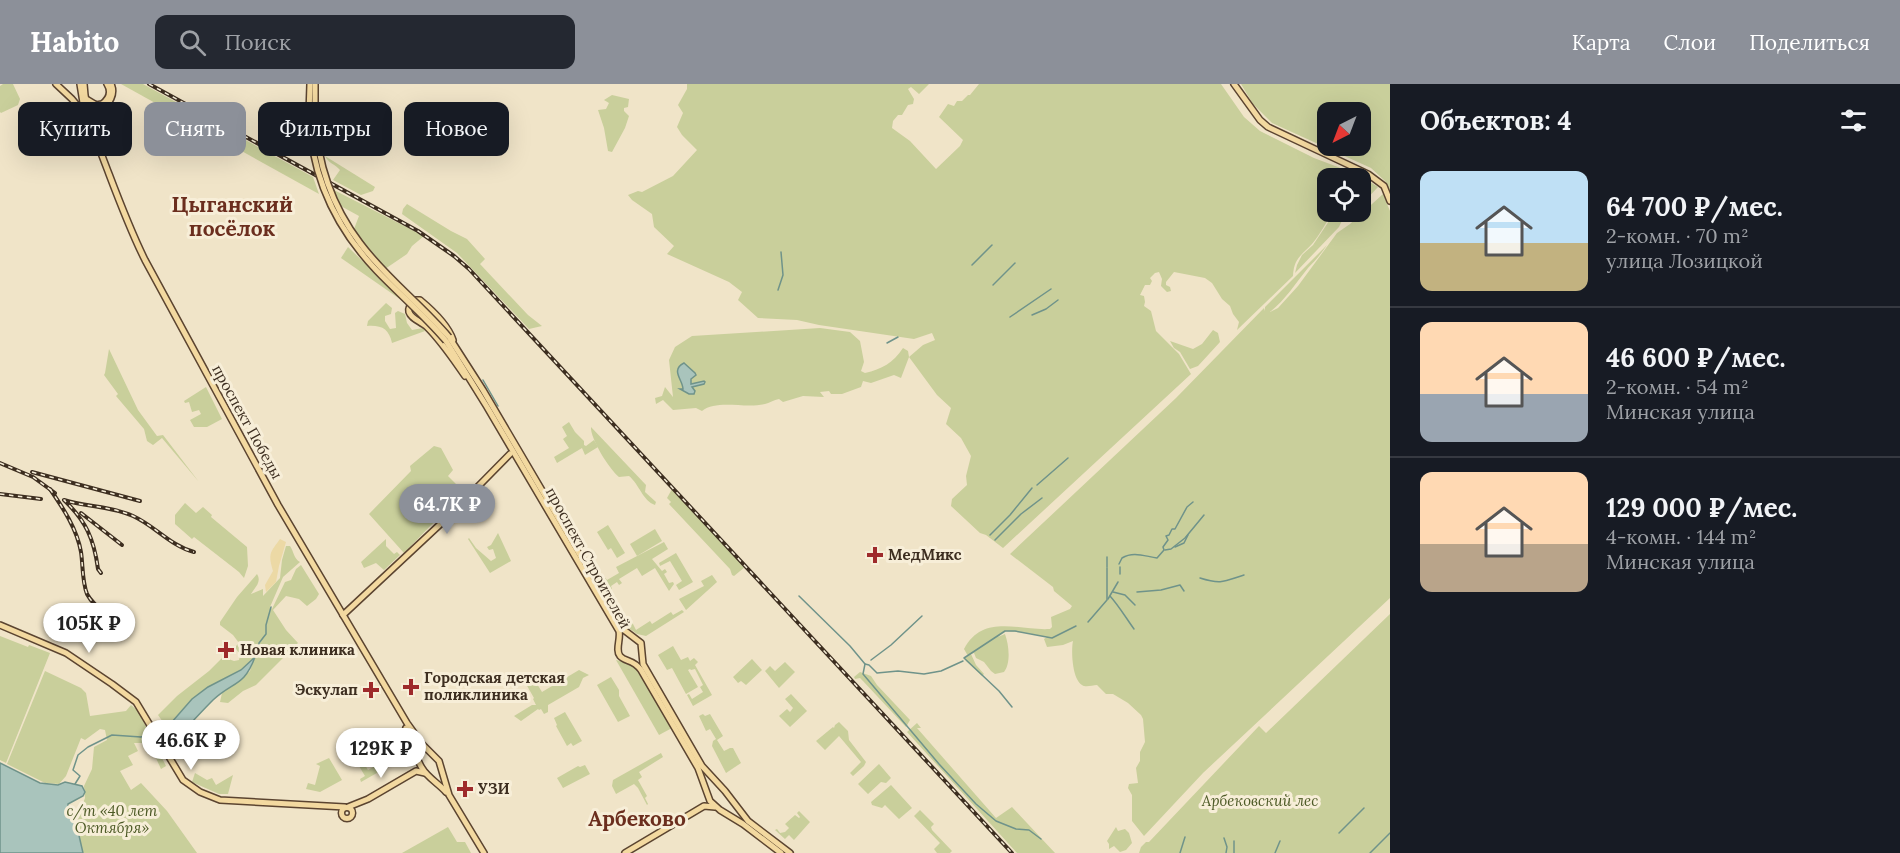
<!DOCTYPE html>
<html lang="ru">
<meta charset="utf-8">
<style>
:root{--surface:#171b24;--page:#242831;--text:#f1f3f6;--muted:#9ea1a6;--line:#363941;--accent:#8c9099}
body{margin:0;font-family:Lora,serif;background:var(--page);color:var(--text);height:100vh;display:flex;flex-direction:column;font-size:22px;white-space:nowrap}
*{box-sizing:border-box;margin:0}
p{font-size:20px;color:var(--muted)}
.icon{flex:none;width:33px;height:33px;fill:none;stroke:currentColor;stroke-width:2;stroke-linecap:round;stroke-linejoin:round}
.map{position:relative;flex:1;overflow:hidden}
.sheet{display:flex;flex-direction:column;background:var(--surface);width:510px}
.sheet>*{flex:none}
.top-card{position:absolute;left:18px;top:18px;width:570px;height:54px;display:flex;gap:12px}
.needle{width:39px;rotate:222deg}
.controls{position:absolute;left:1317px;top:18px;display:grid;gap:12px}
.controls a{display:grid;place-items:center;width:54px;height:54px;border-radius:12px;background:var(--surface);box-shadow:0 6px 24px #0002;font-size:30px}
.price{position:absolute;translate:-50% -51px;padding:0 14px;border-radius:21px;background:#fff;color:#222;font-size:20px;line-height:39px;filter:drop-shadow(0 2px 3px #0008)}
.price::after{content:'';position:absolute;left:50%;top:36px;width:18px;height:14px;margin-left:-9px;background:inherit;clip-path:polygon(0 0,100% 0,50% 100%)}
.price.active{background:var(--accent);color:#fff}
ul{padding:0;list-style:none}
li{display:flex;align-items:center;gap:18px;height:150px;padding:0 30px}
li+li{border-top:2px solid var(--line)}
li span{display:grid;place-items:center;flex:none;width:168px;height:120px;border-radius:12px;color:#555}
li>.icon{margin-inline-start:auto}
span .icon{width:72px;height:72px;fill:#fffc;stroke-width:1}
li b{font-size:26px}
h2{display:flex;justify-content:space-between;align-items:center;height:72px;padding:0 30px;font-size:26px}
.pill{padding:0 21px;border-radius:12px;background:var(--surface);box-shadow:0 6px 24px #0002;font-size:21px;line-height:54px}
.pill.active{background:var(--accent);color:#fff}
header{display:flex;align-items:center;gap:36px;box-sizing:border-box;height:84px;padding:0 30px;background:var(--accent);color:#fff}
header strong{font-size:28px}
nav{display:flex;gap:33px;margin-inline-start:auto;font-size:21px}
.search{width:420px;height:54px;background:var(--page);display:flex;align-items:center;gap:15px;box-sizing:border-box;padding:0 21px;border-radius:12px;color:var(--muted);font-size:22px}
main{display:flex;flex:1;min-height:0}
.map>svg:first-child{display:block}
.green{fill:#c9cf9b;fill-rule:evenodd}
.sand{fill:#ecd9a5}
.water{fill:#a9c4bc;stroke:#6f938a;stroke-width:1.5}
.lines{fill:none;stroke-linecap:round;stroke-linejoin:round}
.stream{stroke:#6f938a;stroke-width:1.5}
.major-casing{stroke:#5b4430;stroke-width:8}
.major{stroke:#f3d9a0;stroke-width:5}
.rail-casing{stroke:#3d2e20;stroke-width:4}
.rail{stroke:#f7eed8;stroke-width:1.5;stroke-dasharray:4.5;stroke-linecap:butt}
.major-bridge-casing{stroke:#5b4430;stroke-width:8;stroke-linecap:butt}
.major-bridge{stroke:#f3d9a0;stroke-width:5}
.poi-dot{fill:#9e2a2b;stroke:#f7eed8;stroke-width:2}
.labels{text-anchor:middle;stroke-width:6;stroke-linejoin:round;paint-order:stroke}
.street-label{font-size:15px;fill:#3d2e20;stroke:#f7eed8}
.poi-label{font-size:15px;font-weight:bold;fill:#3d2e20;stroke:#f7eed8;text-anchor:start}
.park-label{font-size:15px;font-style:italic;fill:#4d5a26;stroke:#f7eed8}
.district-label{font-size:21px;font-weight:bold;fill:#6b2e1e;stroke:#f7eed8}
</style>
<header>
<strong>Habito</strong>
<div class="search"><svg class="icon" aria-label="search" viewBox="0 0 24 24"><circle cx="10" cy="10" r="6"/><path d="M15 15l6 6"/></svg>Поиск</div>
<nav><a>Карта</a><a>Слои</a><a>Поделиться</a></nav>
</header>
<main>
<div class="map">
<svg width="1390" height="769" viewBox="0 0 1390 769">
<rect width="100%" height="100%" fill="#f0e4c8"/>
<g class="green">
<polygon points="3,0 13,0 20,15 18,21 1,29 0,28 0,2"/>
<polygon points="121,0 143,0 313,93 319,110"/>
<path d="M 687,0 L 929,0 L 919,10 L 911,3 L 908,5 L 914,15 L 913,20 L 908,21 L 902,31 L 898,31 L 893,37 L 892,44 L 910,57 L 936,85 L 960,62 L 963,56 L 939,33 L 948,20 L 954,22 L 957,17 L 962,17 L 968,11 L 970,11 L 979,0 L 1221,0 L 1244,33 L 1260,47 L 1314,74 L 1359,91 L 1378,103 L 1361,121 L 1360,94 L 1328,94 L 1328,128 L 1333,128 C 1327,137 1319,152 1312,160 C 1301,172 1294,174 1293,192 L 1237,246 L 1239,238 L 1233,230 L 1230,222 L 1222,215 L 1212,199 L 1205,194 L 1174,188 L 1166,198 L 1166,201 L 1170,203 L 1171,207 L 1167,208 L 1161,202 L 1162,195 L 1159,188 L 1155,189 L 1150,194 L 1152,197 L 1150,201 L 1145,201 L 1140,211 L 1144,212 L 1145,218 L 1144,222 L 1151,227 L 1156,247 L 1179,270 L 1191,290 L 1003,464 L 986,451 L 980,449 L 951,422 L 952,415 L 967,401 L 966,392 L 971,372 L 961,354 L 946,340 L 951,324 L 937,311 L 909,273 L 901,294 L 894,291 L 871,299 L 863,297 L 861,303 L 842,310 L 831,310 L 829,307 L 820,308 L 824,313 L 803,312 L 783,318 L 779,315 C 774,316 769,319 765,320 C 745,325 717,315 702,327 L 696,324 L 673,326 L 663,316 L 656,320 L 655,314 L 662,312 L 665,303 L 673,313 L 669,276 L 675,263 L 692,252 L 820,244 L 850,248 L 860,257 L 864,278 L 861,287 L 865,289 C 882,285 893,279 903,264 L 908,267 L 909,273 L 923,261 L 935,256 L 932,249 L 914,255 L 819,241 L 797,236 L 758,234 L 738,216 L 742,208 L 729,198 L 667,170 L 674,162 L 654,143 L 652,130 L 632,116 L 628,111 L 638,107 L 642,108 L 673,92 L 697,66 L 682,51 L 677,43 L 683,29 L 678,21 L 687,5 Z"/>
<path d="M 1241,0 L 1390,0 L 1390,107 L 1385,97 L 1371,84 L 1272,39 L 1253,20 ZM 1328,28 L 1360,28 L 1360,62 L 1328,62 Z"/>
<polygon points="612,11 629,15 628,23 624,24 624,27 629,32 625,44 612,68 608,67 604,44 598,26 606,25 609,19 604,16"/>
<path d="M 325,72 L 375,103 L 373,107 L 361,111 L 333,96 L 340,86 C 335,80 328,79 325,72 Z"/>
<polygon points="332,105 424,152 412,162 407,170 385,185 355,150 354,145 359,132 339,121"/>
<path d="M 1383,110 L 1390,127 L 1390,514 L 1203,689 L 1144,752 L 1132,737 L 1132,711 L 1128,704 L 1129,700 L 1138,699 L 1136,684 L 1140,677 L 1140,668 L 1145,658 L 1143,635 L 1141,631 L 1128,619 L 1113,610 L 1106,610 L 1097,601 C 1092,601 1086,604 1082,601 C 1072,595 1071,566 1073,557 L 1063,561 L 1047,563 L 1044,555 L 1047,553 L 1027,549 L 1006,547 L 998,553 L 1005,550 C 1009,561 1011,579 1004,588 L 995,590 L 991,587 L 984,578 L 976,574 L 974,569 L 971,570 L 976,581 L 984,590 L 982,592 L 966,577 L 965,574 L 968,572 L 964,565 C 983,529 1019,547 1050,545 L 1052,543 L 1051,533 L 1070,525 L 1072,522 L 1054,507 L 1053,503 L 1010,470 L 1176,314 L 1264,224 L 1265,227 L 1265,223 L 1327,161 C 1321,170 1315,177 1308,184 C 1295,200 1286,215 1270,228 L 1278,224 L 1298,202 L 1337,149 L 1350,140 Z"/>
<polygon points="407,120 451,147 467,155 485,175 480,180 528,231 542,242 529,245 457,169 402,130 403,125"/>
<polygon points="1335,128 1346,128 1339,143 1295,189 1297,181 1302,171 1313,161"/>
<polygon points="348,163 407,220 341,174"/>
<path d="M 386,219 L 392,224 L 391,230 L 385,232 L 385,237 L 390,245 L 396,244 L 395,229 L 398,227 L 405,230 L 407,239 L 412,246 L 423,244 L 425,247 L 392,259 C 389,245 382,241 367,242 L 368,237 Z"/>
<polygon points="1213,246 1218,249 1220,258 1198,282 1190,285 1180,268 1174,264 1170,257 1193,265 1202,260"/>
<polygon points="109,265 138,326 157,352 163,351 199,398 162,354 153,361 147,357 144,345 116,312 118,310 104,291 105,289"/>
<polygon points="206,303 222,335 207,343 194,343 190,336 201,330 199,326 192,328 189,318 185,319 184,317"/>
<polygon points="569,338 575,348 584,357 584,361 586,362 594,356 598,363 585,371 582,364 557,379 554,373 569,364 563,355 567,352 562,343"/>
<path d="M 591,343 L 646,401 L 645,408 L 656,418 L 655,421 C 643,417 639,400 629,392 L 619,393 C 609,385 590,354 591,343 Z"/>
<polygon points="434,362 441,364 453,386 448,392 464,408 466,406 467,408 463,412 461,411 464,415 439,438 451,424 439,437 437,435 404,469 369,430 411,387 410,382"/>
<polygon points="672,405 745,483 734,492 732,491 730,485 669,420 671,418 667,414"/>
<polygon points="185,419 196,429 203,423 212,431 211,433 247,463 248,482 244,494 239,488 194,453 192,455 175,440 175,431"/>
<polygon points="608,441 625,469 617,474 611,464 608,466 597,448"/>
<polygon points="655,445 662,457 637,472 630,460"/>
<polygon points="498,449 511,477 490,489 468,455 469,454 476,464 491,477 496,474 493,465 489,466 487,463 491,461"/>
<polygon points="386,455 386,462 394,470 397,468 400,471 384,486 376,479 364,484 361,478"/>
<polygon points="664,458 668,465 652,475 662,487 665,485 667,488 664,490 669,499 673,498 674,500 669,507 655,484 642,492 637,484 619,495 622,499 619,501 617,498 611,502 612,505 608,508 599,493 603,491 607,496 619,489 616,483"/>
<path d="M 286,462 L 290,462 C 294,468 294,475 300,478 L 283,493 L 270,523 L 272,525 L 285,498 L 291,496 L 296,485 L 301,481 L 319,510 L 316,515 L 307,522 L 299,515 L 286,512 L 273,526 L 286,546 L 298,559 L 290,566 L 285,568 L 285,572 L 256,601 L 243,607 L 228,619 L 220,618 L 222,609 L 250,587 L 254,574 L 241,586 L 208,603 L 192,615 L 171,638 L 165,641 L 158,631 L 177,612 L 209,587 L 223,573 L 234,577 L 239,576 L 240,571 L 235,563 L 239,559 L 233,551 L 220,541 L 220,538 L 237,513 L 257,490 C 262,498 255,503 251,510 L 263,505 L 263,512 L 280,494 L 282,476 Z"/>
<polygon points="676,469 693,498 679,506 676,501 682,497 670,477 660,482 659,479"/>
<polygon points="712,491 717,498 686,526 679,515 704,502 701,497"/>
<polygon points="682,526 684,528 646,552 637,550 626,542 632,538 636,546 650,537 652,540 671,528 673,531"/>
<polygon points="1390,530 1390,769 1139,769 1141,763 1146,758 1149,758 1259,642 1266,649"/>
<polygon points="0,552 28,563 29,561 50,569 6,679 0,676"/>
<polygon points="673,562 681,576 688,573 690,577 694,574 698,578 695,581 712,611 693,622 687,611 689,610 692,615 703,608 700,603 703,601 695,585 691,586 690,585 688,586 698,603 686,610 672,584 667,586 658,571"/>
<polygon points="752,575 762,586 746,601 741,597 738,599 733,593"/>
<polygon points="616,576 633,580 672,644 659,651"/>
<polygon points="785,578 795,588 779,604 765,587 770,582 775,587"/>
<polygon points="579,586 589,591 583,594 579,603 548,621 548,628 544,630 541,625 539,626 538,625 521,637 514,632 532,621 536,621 533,615 534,614 526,600 534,595 542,608"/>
<polygon points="45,587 81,604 86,609 90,632 126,627 131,621 138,627 166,682 161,685 150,661 142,659 134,659 138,667 128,672 133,681 120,687 131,706 141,699 167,727 197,769 83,769 78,747 77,736 85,714 84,702 92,685 94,663 107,656 105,646 100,645 85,656 81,654 66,692 59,700 45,699 7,680"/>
<polygon points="860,588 871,592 877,601 910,636 906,643 863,597 860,594 855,595 854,593"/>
<polygon points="611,593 619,606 619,612 630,632 618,638 597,601"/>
<polygon points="791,610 807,627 790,643 779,632 787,625 790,628 793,624 785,615"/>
<polygon points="565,628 582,657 573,662 571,659 567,662 556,642 557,641 554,634"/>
<polygon points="703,630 705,632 710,630 723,652 717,656 724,667 730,664 733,664 741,679 726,689 712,662 713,657 716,655 710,645 706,647 699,632"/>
<polygon points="839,638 848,647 849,656 866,678 864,682 853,692 850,689 861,678 839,652 825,666 816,657 833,643 834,644 835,641"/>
<polygon points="917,639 921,644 917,644 996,734 1012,723 1055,769 1017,769 907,648"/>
<polygon points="363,659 366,664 358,669 368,686 394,671 398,677 361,698 360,695 365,692 350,667"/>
<polygon points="661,669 663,673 639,688 642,693 638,696 647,712 645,714 648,720 647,721 638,704 634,700 616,710 612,702 613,696"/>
<polygon points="329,674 342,696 320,708 306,705 308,699 315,701 320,682 316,680"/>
<polygon points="879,680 891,694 886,699 881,698 868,710 858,700"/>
<polygon points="585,681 590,690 563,704 557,694 578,682 580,683"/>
<polygon points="195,689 207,696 212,694 216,701 233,691 228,710 219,710 192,698"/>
<polygon points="891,701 912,724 899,735 885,721 882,724 872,721 871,718"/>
<polygon points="920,726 934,740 931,743 932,746 952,767 950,769 937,769 934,765 940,759 914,732"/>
<polygon points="799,727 810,738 794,756 789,751 785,755 775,746 777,745 780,749 785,748 789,744 785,740 795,731 799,734 800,733 797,729"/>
<polygon points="448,743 457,758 465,758 471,769 402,769"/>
<polygon points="1116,743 1118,747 1125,745 1129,749 1132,759 1126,766 1120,768 1114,762 1109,765 1109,760 1107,757"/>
</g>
<path class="sand" d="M 280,455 L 286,458 L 279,482 L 276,498 L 266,508 L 265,501 L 273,487 C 268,469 270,469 280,455 Z"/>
<g class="water">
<path d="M 684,279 L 695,289 L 696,291 L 691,295 L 691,300 L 704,297 L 705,298 L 704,300 L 692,303 L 695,307 L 694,310 L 689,310 L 680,305 L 683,305 C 683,296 670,286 684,279 Z"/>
<path d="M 255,573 C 244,603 233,597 213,616 C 202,627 191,639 180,651 L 171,646 L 164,647 L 192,615 L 208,603 L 241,586 Z"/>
<polygon points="0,679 40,699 58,701 65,698 82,702 85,708 83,712 68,720 68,728 78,747 83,769 0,769"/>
</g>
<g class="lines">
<g class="stream">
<polyline points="972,181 992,161"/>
<polyline points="993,201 1015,179"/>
<polyline points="778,206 783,191 781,168"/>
<polyline points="1032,231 1046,225 1058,216"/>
<polyline points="1010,233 1051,205"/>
<polyline points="887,259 898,253"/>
<polyline points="483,296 498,322"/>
<polyline points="1037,401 1068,374"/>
<polyline points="990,451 1010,431 1032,404"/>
<polyline points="995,456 1021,430 1042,414"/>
<polyline points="1175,463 1184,459 1188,451"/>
<polyline points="1165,466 1171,465 1185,454 1204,431"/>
<path d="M 1119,480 L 1122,474 C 1133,467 1144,472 1157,474 L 1164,466 L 1163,463 L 1168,456 L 1166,452 L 1169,451 L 1172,445 L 1175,445 L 1187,423 L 1193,418"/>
<polyline points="1107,483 1107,473"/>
<polyline points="1120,483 1120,490"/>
<path d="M 1200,494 C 1222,501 1225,497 1244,491"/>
<polyline points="1113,508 1125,511 1135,521"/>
<polyline points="1137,508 1161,506 1180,501 1184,507"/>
<polyline points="799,512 850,562 865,580 863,590 939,680 976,720 996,737 1016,745 1029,746 1041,755"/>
<path d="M 1110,512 C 1119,522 1126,534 1134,545"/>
<polyline points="1108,515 1118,498"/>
<polyline points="1088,538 1107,516 1107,484"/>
<polyline points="255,573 259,566 259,559 266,550 266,541 271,523"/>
<polyline points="871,576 891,561 922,532"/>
<polyline points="865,580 869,581 877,589 898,587 924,590 941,587 963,577"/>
<polyline points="1012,623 999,607 964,574 1005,547 1015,547 1052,554 1076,542"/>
<polyline points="75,700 80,692 73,686 78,671 88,663 112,651 141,653 164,647"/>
<polyline points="1339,749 1364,724"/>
<polyline points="1224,754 1227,763 1226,769"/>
<polyline points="1180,769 1185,753"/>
<polyline points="1234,769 1234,757"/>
<polyline points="1275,769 1280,757"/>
<polyline points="1370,769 1390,749"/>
</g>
<g class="major-casing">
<g id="major">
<polyline points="56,0 72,15 82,27"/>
<polyline points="80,0 85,31"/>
<path d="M 84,0 C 86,34 97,58 109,90 C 120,119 131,148 145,176 L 278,421 L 407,639 L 422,660 L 439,677 L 449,711 L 484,769"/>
<polyline points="315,0 315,31"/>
<polyline points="1234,0 1260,36 1268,43 1368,90 1384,102 1390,117"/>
<path d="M 86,15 L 96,21 L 102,20 C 109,15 112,8 107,0"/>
<polyline points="309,30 310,0"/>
<path d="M 91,43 C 96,28 119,17 111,0"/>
<polyline points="449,253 483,306 624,546 641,559 643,580 702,682 725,707 748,737 790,769"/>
<path d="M 453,256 C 448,241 432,226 420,216 L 414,216 C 411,220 408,223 409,228 C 411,235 422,238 427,243 C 442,258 453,275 465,292"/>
<path d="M 446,257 L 487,323 L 619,547 C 621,555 615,566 620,572 C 625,578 633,575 641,586 L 698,684 L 710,717 L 720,726 L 743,740 L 781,769"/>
<polyline points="343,531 448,433 510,370"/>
<polyline points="0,541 66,569 112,600 136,618 183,696 200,708 220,716 345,723"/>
<path d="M 406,644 C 414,657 414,672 422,684 C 427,693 439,700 446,708"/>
<polyline points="348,723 368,715 416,687 425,689"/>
<circle cx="347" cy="729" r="5.5"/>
<polyline points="625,769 704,722 715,723"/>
</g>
</g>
<use href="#major" class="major"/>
<g class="rail-casing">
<g id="rail">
<polyline points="149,0 418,147 454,172 469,185 1012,769"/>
<polyline points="0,379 33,393 55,409"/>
<polyline points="32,388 140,417"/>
<path d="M 50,405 C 63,424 77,445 81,468 C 83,481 82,497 87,510 C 93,522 107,530 117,539"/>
<polyline points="0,410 41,415"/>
<polyline points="81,429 122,461"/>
<path d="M 101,489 L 98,485 C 94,455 86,437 64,416 C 86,423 111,422 133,432 C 155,442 171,462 194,468"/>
</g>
</g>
<use href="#rail" class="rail"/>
<g class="major-bridge-casing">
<g id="major-bridge">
<path d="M 309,30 C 311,91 336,144 377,187 C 400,211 425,232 446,257"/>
<path d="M 315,31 C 317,78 331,121 360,159 C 386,194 421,220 449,253"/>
</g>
</g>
<use href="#major-bridge" class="major-bridge"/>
</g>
<g class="poi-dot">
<path d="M872 462h6v6h6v6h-6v6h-6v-6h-6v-6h6z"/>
<path d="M223 557h6v6h6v6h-6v6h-6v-6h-6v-6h6z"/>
<path d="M408 594h6v6h6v6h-6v6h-6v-6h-6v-6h6z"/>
<path d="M368 597h6v6h6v6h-6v6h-6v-6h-6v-6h6z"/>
<path d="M462 696h6v6h6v6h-6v6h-6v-6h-6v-6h6z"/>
</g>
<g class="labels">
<g class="street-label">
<text transform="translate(247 338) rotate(61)" y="5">проспект Победы</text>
<text transform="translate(588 474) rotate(61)" y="5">проспект Строителей</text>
</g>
<g class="poi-label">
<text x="888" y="476">МедМикс</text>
<text x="240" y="571">Новая клиника</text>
<text x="424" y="599">Городская детская<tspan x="424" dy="17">поликлиника</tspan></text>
<text x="358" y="611" text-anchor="end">Эскулап</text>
<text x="478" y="710">УЗИ</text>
</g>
<g class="park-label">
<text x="1260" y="722">Арбековский лес</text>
<text x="112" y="732">с/т «40 лет<tspan x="112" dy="17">Октября»</tspan></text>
</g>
<g class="district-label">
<text x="232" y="128">Цыганский<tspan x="232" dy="24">посёлок</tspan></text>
<text x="637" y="742">Арбеково</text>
</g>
</g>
</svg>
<div class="controls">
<a><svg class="needle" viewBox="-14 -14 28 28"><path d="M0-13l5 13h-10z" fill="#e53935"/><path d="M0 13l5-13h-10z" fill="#9ea1a6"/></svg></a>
<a><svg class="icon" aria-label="locate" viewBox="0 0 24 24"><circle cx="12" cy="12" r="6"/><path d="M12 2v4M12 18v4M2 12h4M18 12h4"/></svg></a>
</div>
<b class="price active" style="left:447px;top:451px">64.7K ₽</b>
<b class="price" style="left:89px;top:570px">105K ₽</b>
<b class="price" style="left:191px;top:687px">46.6K ₽</b>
<b class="price" style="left:381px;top:695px">129K ₽</b>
<div class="top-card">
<a class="pill">Купить</a>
<a class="pill active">Снять</a>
<a class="pill">Фильтры</a>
<a class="pill">Новое</a>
</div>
</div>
<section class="sheet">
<h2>Объектов: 4<svg class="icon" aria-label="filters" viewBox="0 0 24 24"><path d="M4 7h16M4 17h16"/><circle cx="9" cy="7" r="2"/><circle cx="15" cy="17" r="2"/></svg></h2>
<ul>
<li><span style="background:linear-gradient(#bfe0f5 60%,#c2b280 0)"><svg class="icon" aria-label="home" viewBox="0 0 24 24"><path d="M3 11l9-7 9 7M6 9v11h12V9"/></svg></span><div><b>64 700 ₽/мес.</b><p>2-комн. · 70 m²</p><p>улица Лозицкой</p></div></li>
<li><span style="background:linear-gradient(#ffd9b3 60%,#9aa5b1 0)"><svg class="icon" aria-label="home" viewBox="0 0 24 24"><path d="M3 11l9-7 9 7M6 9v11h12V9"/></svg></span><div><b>46 600 ₽/мес.</b><p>2-комн. · 54 m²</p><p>Минская улица</p></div></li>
<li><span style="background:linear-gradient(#ffd9b3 60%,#b9a48a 0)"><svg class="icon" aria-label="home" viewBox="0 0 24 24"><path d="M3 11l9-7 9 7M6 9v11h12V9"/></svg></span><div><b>129 000 ₽/мес.</b><p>4-комн. · 144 m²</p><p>Минская улица</p></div></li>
</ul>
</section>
</main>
